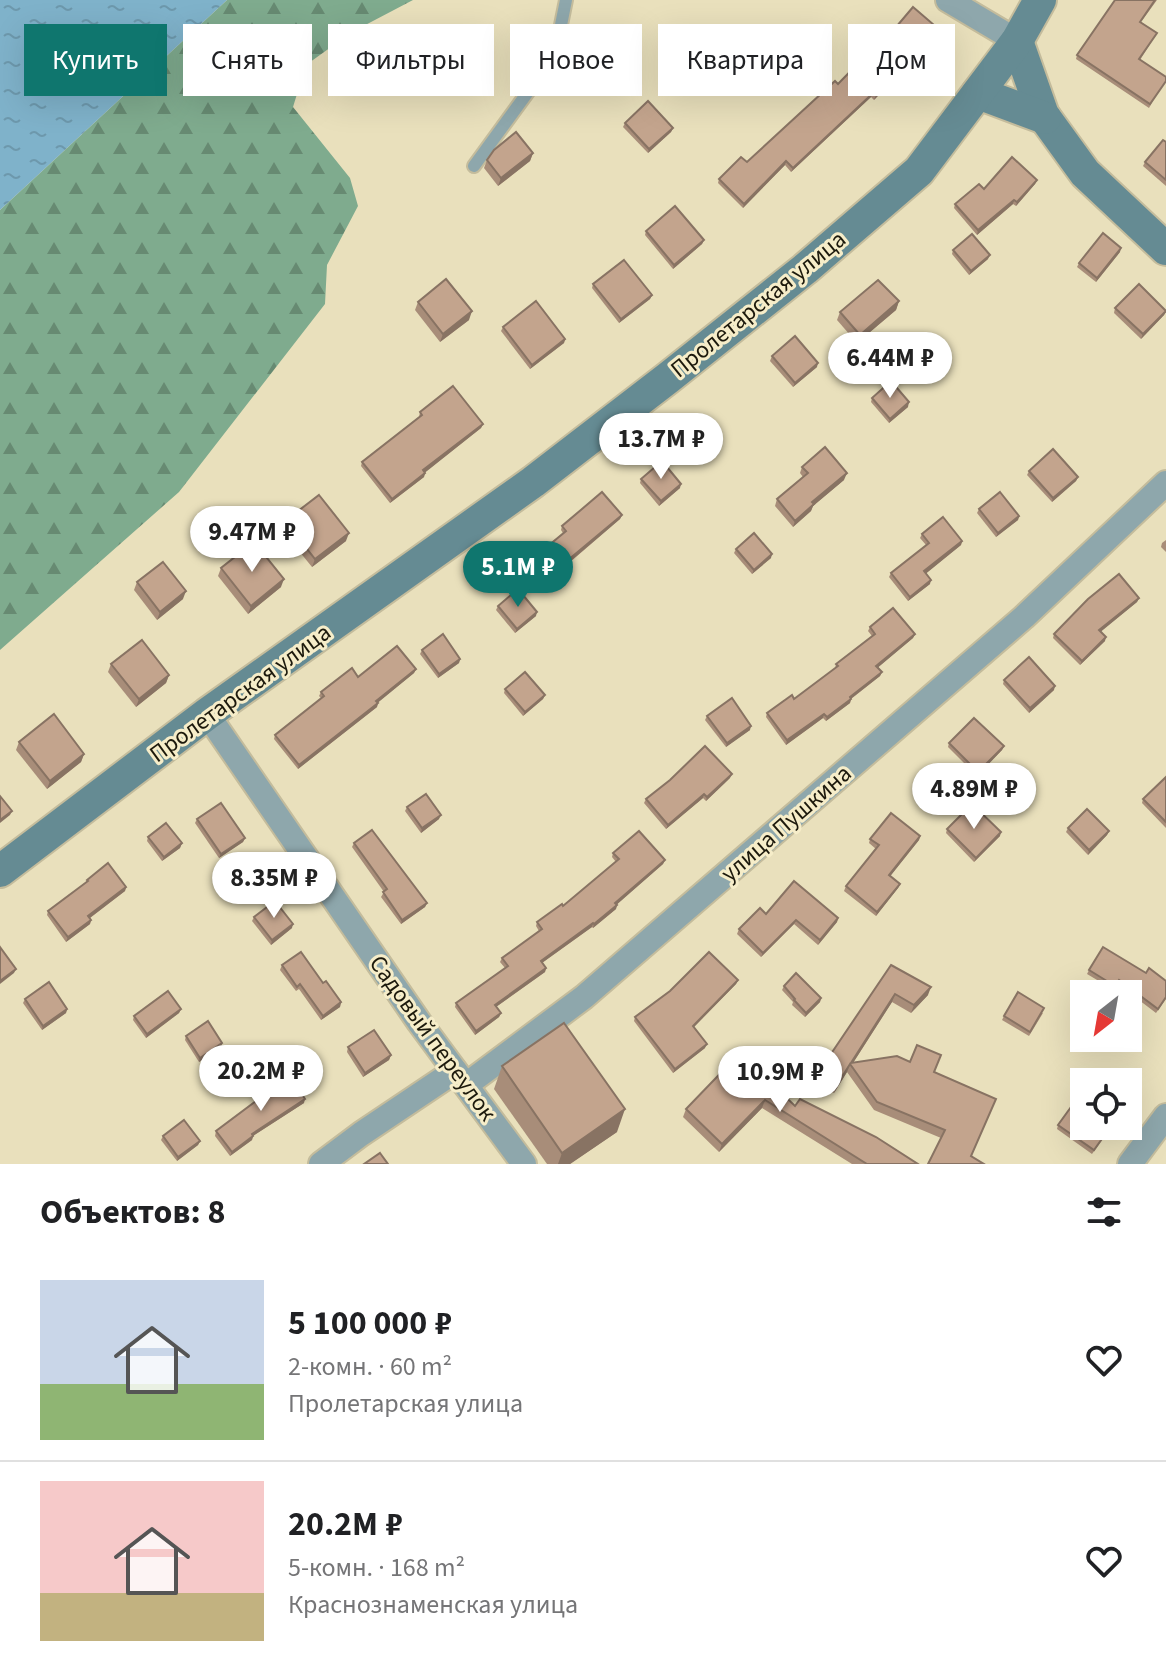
<!DOCTYPE html>
<html lang="ru">
<meta charset="utf-8">
<style>
:root{--surface:#fff;--page:#f2f2f2;--text:#202124;--muted:#757577;--line:#e0e0e0;--accent:#0f766e}
body{margin:0;font-family:"Source Sans 3",sans-serif;background:var(--page);color:var(--text);height:100vh;display:flex;flex-direction:column;font-size:30px;white-space:nowrap}
*{box-sizing:border-box;margin:0}
p{font-size:26px;color:var(--muted)}
.icon{flex:none;width:44px;height:44px;fill:none;stroke:currentColor;stroke-width:2;stroke-linecap:round;stroke-linejoin:round}
.map{position:relative;height:1164px;overflow:hidden}
.sheet{display:flex;flex-direction:column;background:var(--surface);flex:1}
.sheet>*{flex:none}
.banner{position:absolute;left:24px;top:24px;width:1118px;height:72px;display:flex;gap:16px}
.needle{width:52px;rotate:211deg}
.buttons{position:absolute;left:1070px;top:980px;display:grid;gap:16px}
.buttons a{display:grid;place-items:center;width:72px;height:72px;border-radius:0px;background:var(--surface);box-shadow:0 8px 32px #0002;font-size:40px}
.price{position:absolute;translate:-50% -68px;padding:0 18px;border-radius:28px;background:#fff;color:#222;font-size:26px;line-height:52px;filter:drop-shadow(0 2px 4px #0008)}
.price::after{content:'';position:absolute;left:50%;top:48px;width:24px;height:18px;margin-left:-12px;background:inherit;clip-path:polygon(0 0,100% 0,50% 100%)}
.price.active{background:var(--accent);color:#fff}
ul{padding:0;list-style:none}
li{display:flex;align-items:center;gap:24px;height:200px;padding:0 40px}
li+li{border-top:2px solid var(--line)}
li span{display:grid;place-items:center;flex:none;width:224px;height:160px;border-radius:0px;color:#555}
li>.icon{margin-inline-start:auto}
span .icon{width:96px;height:96px;fill:#fffc;stroke-width:1}
li b{font-size:34px}
h2{display:flex;justify-content:space-between;align-items:center;height:96px;padding:0 40px;font-size:34px}
.tag{padding:0 28px;border-radius:0px;background:var(--surface);box-shadow:0 8px 32px #0002;font-size:28px;line-height:72px}
.tag.active{background:var(--accent);color:#fff}
.map>svg:first-child{display:block}
.forest{fill:url(#forest-firs)}
.water{fill:url(#water-ripples)}
.lines{fill:none;stroke-linecap:round;stroke-linejoin:round}
.lane-casing{stroke:#c4bc9c;stroke-width:16}
.street-casing{stroke:#c4bc9c;stroke-width:28}
.secondary-casing{stroke:#c4bc9c;stroke-width:36}
.lane{stroke:#8ea7ac;stroke-width:12}
.street{stroke:#8ea7ac;stroke-width:24}
.secondary{stroke:#658b93;stroke-width:32}
.wall{fill:#a88d79}
.shaded-wall{fill:#887363}
.building{fill:#c3a48d;stroke:#887363;stroke-width:2}
.labels{text-anchor:middle;stroke-width:6;stroke-linejoin:round;paint-order:stroke}
.street-label{font-size:24px;fill:#1c190c;stroke:#f6edc9}
</style>
<div class="map">
<svg width="1166" height="1164" viewBox="0 0 1166 1164">
<defs>
<pattern id="forest-firs" width="22" height="20" patternUnits="userSpaceOnUse" patternTransform="scale(2)"><rect width="22" height="20" fill="#7fab8e"/><path d="M5 1l3.5 6h-7zM16 11l3.5 6h-7z" fill="#678a72"/></pattern>
<pattern id="water-ripples" width="26" height="14" patternUnits="userSpaceOnUse" patternTransform="scale(2)"><rect width="26" height="14" fill="#7fb2ca"/><path d="M2 4q2-2 4 0t4 0M15 11q2-2 4 0t4 0" fill="none" stroke="#6d98ac"/></pattern>
</defs>
<rect width="100%" height="100%" fill="#e9e0bc"/>
<polygon class="forest" points="227,0 413,0 352,32 306,65 293,107 350,178 358,206 327,265 325,304 179,492 0,650 0,210"/>
<polygon class="water" points="0,0 227,0 0,210"/>
<g class="lines">
<g class="lane-casing">
<polyline id="lane" points="474,166 555,55 566,0"/>
</g>
<g class="street-casing">
<g id="street">
<polyline points="948,0 1017,41"/>
<polyline points="207,714 419,1022 524,1164"/>
<polyline points="466,1085 584,997 1024,617 1166,483"/>
<polyline points="321,1164 361,1134 455,1071"/>
<polyline points="1130,1164 1166,1116"/>
</g>
</g>
<g class="secondary-casing">
<g id="secondary">
<polyline points="1017,41 1043,115 1085,173 1166,249"/>
<polyline points="978,93 1045,118"/>
<polyline points="0,871 207,714 533,482 668,378 805,269 919,171 1017,41 1040,0"/>
</g>
</g>
<use href="#lane" class="lane"/>
<use href="#street" class="street"/>
<use href="#secondary" class="secondary"/>
</g>
<g class="wall">
<polygon points="1115,0 1157,0 1141,22 1157,33 1140,60 1166,77 1149,108 1076,59 1077,55"/>
<polygon points="941,31 939,36 918,60 915,57 874,100 871,97 791,172 785,165 743,208 718,183 719,179 747,162 875,52"/>
<polygon points="625,123 673,128 671,132 648,153 623,127"/>
<polygon points="1166,142 1166,186 1143,166 1145,162"/>
<polygon points="533,153 530,161 498,186 484,168 487,160"/>
<polygon points="1037,180 1035,184 1016,206 1013,204 977,235 954,208 955,204 984,189"/>
<polygon points="646,231 704,240 702,244 673,269 645,235"/>
<polygon points="953,250 988,259 969,275 952,254"/>
<polygon points="1120,252 1096,282 1077,267 1079,263"/>
<polygon points="593,284 652,295 650,299 619,323 592,288"/>
<polygon points="899,301 896,310 857,343 837,320 840,312"/>
<polygon points="418,302 469,320 440,342 415,310"/>
<polygon points="1115,308 1166,311 1164,315 1141,339 1114,313"/>
<polygon points="503,327 565,339 564,343 530,369 501,331"/>
<polygon points="772,356 817,367 793,387 770,361"/>
<polygon points="872,398 908,407 889,423 871,402"/>
<polygon points="420,412 483,424 481,428 425,472 424,477 390,503 361,466 362,462 419,417"/>
<polygon points="802,467 844,480 813,506 811,511 793,527 775,506 777,499 803,477 800,473"/>
<polygon points="1029,471 1078,477 1076,481 1052,502 1027,475"/>
<polygon points="641,479 680,488 659,506 640,483"/>
<polygon points="979,509 1019,516 1018,520 996,537 977,513"/>
<polygon points="622,515 620,519 569,563 570,570 549,587 530,564 531,560 563,533 561,530 562,526"/>
<polygon points="285,521 346,541 312,567 282,530"/>
<polygon points="922,534 962,541 961,545 926,573 930,584 908,601 889,577 891,573 926,545 920,538"/>
<polygon points="1166,540 1166,552 1161,547 1162,543"/>
<polygon points="736,549 771,558 752,574 734,553"/>
<polygon points="221,568 281,587 248,614 218,576"/>
<polygon points="137,582 183,599 157,620 134,590"/>
<polygon points="1139,598 1137,602 1101,631 1105,641 1080,665 1053,638 1054,634"/>
<polygon points="498,606 536,616 515,633 496,610"/>
<polygon points="870,627 915,634 913,638 878,667 882,672 880,676 851,699 850,703 826,721 823,718 786,745 766,717 767,713 794,699 835,669 836,664 872,636 868,631"/>
<polygon points="422,650 460,659 459,663 438,678 420,654"/>
<polygon points="111,664 169,675 166,683 136,707 108,672"/>
<polygon points="416,669 414,673 378,702 377,707 298,769 274,739 275,735 321,698 319,696 321,692 358,677"/>
<polygon points="1004,680 1054,690 1029,713 1003,684"/>
<polygon points="505,689 545,695 543,699 523,716 504,693"/>
<polygon points="707,716 750,730 726,747 705,720"/>
<polygon points="19,742 84,754 81,762 47,789 16,750"/>
<polygon points="949,743 1004,746 1002,750 977,776 948,747"/>
<polygon points="1166,777 1166,828 1142,803 1143,799"/>
<polygon points="730,778 706,801 703,798 666,829 644,803 646,799"/>
<polygon points="407,807 439,819 421,833 405,811"/>
<polygon points="197,819 245,838 243,842 219,858 195,823"/>
<polygon points="1068,828 1109,831 1107,835 1088,855 1066,832"/>
<polygon points="947,829 1000,836 974,862 946,833"/>
<polygon points="920,836 919,840 890,876 900,884 898,888 876,916 844,891 846,886 876,849 869,843 870,839"/>
<polygon points="148,837 182,843 180,848 162,861 147,841"/>
<polygon points="354,843 427,903 425,907 401,924 381,897 384,892 352,847"/>
<polygon points="613,853 665,860 663,864 617,904 616,909 593,928 592,927 542,963 546,968 545,972 496,1007 501,1013 499,1017 475,1035 455,1007 456,1003 505,968 500,962 502,958 539,931 536,926 537,922 563,906 616,862 612,857"/>
<polygon points="87,880 126,887 125,891 90,918 91,920 90,924 66,942 47,915 48,911 86,883"/>
<polygon points="766,914 838,918 837,922 818,945 794,924 761,957 737,934 739,929"/>
<polygon points="254,917 292,928 271,945 252,921"/>
<polygon points="282,965 323,983 341,1002 340,1007 321,1020 299,989 296,991 280,970"/>
<polygon points="891,965 928,995 911,1013 892,1002 853,1063 934,1073 972,1156 941,1138 874,1110 847,1072 834,1093 813,1084 816,1076"/>
<polygon points="1089,970 1146,973 1166,981 1166,999 1156,1013 1118,984 1114,990 1087,974"/>
<polygon points="738,980 736,984 694,1027 705,1048 673,1073 634,1021 635,1017"/>
<polygon points="784,986 821,998 820,1002 805,1017 792,1005 793,1002 782,990"/>
<polygon points="25,999 67,1009 66,1013 42,1030 23,1003"/>
<polygon points="181,1009 179,1013 146,1038 133,1020 134,1016"/>
<polygon points="1043,1013 1029,1036 1002,1020 1004,1016"/>
<polygon points="186,1036 222,1043 221,1047 199,1062 185,1040"/>
<polygon points="348,1047 391,1055 389,1060 363,1077 347,1052"/>
<polygon points="740,1053 795,1106 918,1164 852,1164 762,1108 719,1152 683,1117 686,1109"/>
<polygon points="502,1066 617,1132 570,1164 547,1164 494,1089"/>
<polygon points="262,1091 304,1103 253,1136 252,1140 230,1156 215,1136 216,1131 261,1097 260,1096"/>
<polygon points="1058,1125 1112,1126 1092,1154 1057,1129"/>
<polygon points="163,1136 200,1141 198,1145 177,1161 161,1140"/>
</g>
<g class="shaded-wall">
<polygon points="941,31 939,36 918,60 919,56"/>
<polygon points="916,53 915,57 874,100 876,95"/>
<polygon points="873,93 871,97 791,172 793,168"/>
<polygon points="673,128 671,132 648,153 649,149"/>
<polygon points="533,153 530,161 498,186 501,178"/>
<polygon points="786,161 785,165 743,208 744,204"/>
<polygon points="1037,180 1035,184 1016,206 1017,202"/>
<polygon points="1014,200 1013,204 977,235 978,230"/>
<polygon points="704,240 702,244 673,269 674,265"/>
<polygon points="1121,248 1120,252 1096,282 1097,278"/>
<polygon points="990,255 988,259 969,275 971,271"/>
<polygon points="652,295 650,299 619,323 621,319"/>
<polygon points="899,301 896,310 857,343 860,335"/>
<polygon points="472,311 469,320 440,342 443,334"/>
<polygon points="1166,311 1164,315 1141,339 1143,334"/>
<polygon points="565,339 564,343 530,369 532,365"/>
<polygon points="818,363 817,367 793,387 795,383"/>
<polygon points="909,402 908,407 889,423 890,419"/>
<polygon points="483,424 481,428 422,475 423,470"/>
<polygon points="425,473 424,477 390,503 392,499"/>
<polygon points="847,473 844,480 813,506 811,511 793,527 795,521 812,502"/>
<polygon points="1078,477 1076,481 1052,502 1053,498"/>
<polygon points="681,484 680,488 659,506 661,501"/>
<polygon points="622,515 620,519 566,565 567,561"/>
<polygon points="1019,516 1018,520 996,537 998,533"/>
<polygon points="349,533 346,541 312,567 315,559"/>
<polygon points="962,541 961,545 923,576 924,571"/>
<polygon points="772,554 771,558 752,574 754,570"/>
<polygon points="571,566 570,570 549,587 551,583"/>
<polygon points="284,579 281,587 248,614 251,606"/>
<polygon points="931,580 930,584 908,601 910,597"/>
<polygon points="186,591 183,599 157,620 160,612"/>
<polygon points="1139,598 1137,602 1098,634 1099,630"/>
<polygon points="537,612 536,616 515,633 517,629"/>
<polygon points="915,634 913,638 875,670 876,666"/>
<polygon points="1106,637 1105,641 1080,665 1082,661"/>
<polygon points="460,659 459,663 438,678 439,674"/>
<polygon points="416,669 414,673 375,705 376,701"/>
<polygon points="882,672 880,676 848,701 850,697"/>
<polygon points="169,675 166,683 136,707 139,699"/>
<polygon points="1055,686 1054,690 1029,713 1030,708"/>
<polygon points="545,695 543,699 523,716 525,712"/>
<polygon points="851,699 850,703 826,721 827,717"/>
<polygon points="378,703 377,707 298,769 299,765"/>
<polygon points="824,714 823,718 786,745 787,740"/>
<polygon points="751,726 750,730 726,747 727,743"/>
<polygon points="1004,746 1002,750 977,776 978,772"/>
<polygon points="84,754 81,762 47,789 50,781"/>
<polygon points="732,774 730,778 706,801 707,797"/>
<polygon points="704,794 703,798 666,829 668,825"/>
<polygon points="12,811 10,815 0,823 0,820"/>
<polygon points="441,815 439,819 421,833 422,828"/>
<polygon points="1109,831 1107,835 1088,855 1089,850"/>
<polygon points="1001,832 1000,836 974,862 976,858"/>
<polygon points="920,836 919,840 888,879 889,875"/>
<polygon points="245,838 243,842 219,858 221,854"/>
<polygon points="182,843 180,848 162,861 164,857"/>
<polygon points="665,860 663,864 614,907 615,903"/>
<polygon points="900,884 898,888 876,916 877,912"/>
<polygon points="126,887 125,891 87,920 88,916"/>
<polygon points="427,903 425,907 401,924 402,920"/>
<polygon points="617,905 616,909 593,928 594,924"/>
<polygon points="838,918 837,922 818,945 820,940"/>
<polygon points="91,920 90,924 66,942 68,937"/>
<polygon points="796,920 794,924 761,957 763,953"/>
<polygon points="593,923 592,927 539,965 541,961"/>
<polygon points="293,924 292,928 271,945 272,940"/>
<polygon points="546,968 545,972 493,1009 495,1005"/>
<polygon points="16,969 14,973 0,984 0,981"/>
<polygon points="738,980 736,984 691,1030 693,1026"/>
<polygon points="931,987 928,995 911,1013 914,1005"/>
<polygon points="895,994 892,1002 851,1066 850,1064"/>
<polygon points="821,998 820,1002 805,1017 806,1013"/>
<polygon points="341,1002 340,1007 321,1020 323,1016"/>
<polygon points="67,1009 66,1013 42,1030 43,1026"/>
<polygon points="181,1009 179,1013 146,1038 147,1034"/>
<polygon points="501,1013 499,1017 475,1035 476,1031"/>
<polygon points="222,1043 221,1047 199,1062 200,1058"/>
<polygon points="707,1044 705,1048 673,1073 675,1069"/>
<polygon points="391,1055 389,1060 363,1077 365,1073"/>
<polygon points="850,1064 847,1072 834,1093 837,1085"/>
<polygon points="305,1099 304,1103 253,1136 252,1140 230,1156 232,1152 252,1134"/>
<polygon points="765,1100 762,1108 719,1152 722,1144"/>
<polygon points="625,1109 617,1132 570,1164 558,1164 562,1153"/>
<polygon points="200,1141 198,1145 177,1161 178,1157"/>
</g>
<g class="building">
<polygon points="1115,0 1155,0 1140,22 1157,33 1139,59 1166,77 1166,81 1150,104 1077,55"/>
<polygon points="913,7 941,31 919,56 916,53 876,95 873,93 793,168 786,161 744,204 719,179 741,157 747,162 835,81 838,84 872,49 875,52"/>
<polygon points="648,101 673,128 649,149 625,123"/>
<polygon points="516,132 533,153 501,178 487,160 494,150"/>
<polygon points="1163,140 1166,142 1166,180 1145,162"/>
<polygon points="1012,157 1037,180 1017,202 1014,200 978,230 955,204 979,184 984,189"/>
<polygon points="675,206 704,240 674,265 646,231"/>
<polygon points="1103,233 1121,248 1097,278 1079,263"/>
<polygon points="972,234 990,255 971,271 953,250"/>
<polygon points="624,260 652,295 621,319 593,284"/>
<polygon points="446,279 472,311 443,334 418,302"/>
<polygon points="878,280 899,301 860,335 840,312"/>
<polygon points="1139,284 1166,311 1143,334 1115,308"/>
<polygon points="536,301 565,339 532,365 503,327"/>
<polygon points="795,336 818,363 795,383 772,356"/>
<polygon points="891,381 909,402 890,419 872,398"/>
<polygon points="453,386 483,424 423,470 425,473 392,499 362,462 422,415 420,412"/>
<polygon points="825,447 847,473 812,502 814,504 795,521 777,499 808,473 802,467"/>
<polygon points="1053,449 1078,477 1053,498 1029,471"/>
<polygon points="662,461 681,484 661,501 641,479"/>
<polygon points="602,492 622,515 567,561 571,566 551,583 531,560 566,531 562,526"/>
<polygon points="1000,492 1019,516 998,533 979,509"/>
<polygon points="319,495 349,533 315,559 285,521"/>
<polygon points="943,517 962,541 924,571 931,580 910,597 891,573 929,543 922,534"/>
<polygon points="754,533 772,554 754,570 736,549"/>
<polygon points="254,542 284,579 251,606 221,568"/>
<polygon points="163,562 186,591 160,612 137,582"/>
<polygon points="1119,574 1139,598 1099,630 1106,637 1082,661 1054,634 1088,599"/>
<polygon points="518,589 537,612 517,629 498,606"/>
<polygon points="893,608 915,634 876,666 882,672 850,697 851,699 827,717 824,714 787,740 767,713 792,695 794,699 838,666 836,664 875,634 870,627"/>
<polygon points="443,634 460,659 439,674 422,650"/>
<polygon points="142,640 169,675 139,699 111,664"/>
<polygon points="397,646 416,669 376,701 378,703 299,765 275,735 324,696 321,692 352,668 358,677"/>
<polygon points="1029,657 1055,686 1030,708 1004,680"/>
<polygon points="525,672 545,695 525,712 505,689"/>
<polygon points="732,698 751,726 727,743 707,716"/>
<polygon points="54,714 84,754 50,781 19,742"/>
<polygon points="974,718 1004,746 978,772 949,743"/>
<polygon points="705,746 732,774 707,797 704,794 668,825 646,799 670,780"/>
<polygon points="1166,777 1166,822 1143,799"/>
<polygon points="426,794 441,815 422,828 407,807"/>
<polygon points="0,796 12,811 0,820"/>
<polygon points="221,803 245,838 221,854 197,819"/>
<polygon points="972,804 1001,832 976,858 947,829"/>
<polygon points="1087,809 1109,831 1089,850 1068,828"/>
<polygon points="891,813 920,836 889,875 900,884 877,912 846,886 879,845 870,839"/>
<polygon points="166,823 182,843 164,857 148,837"/>
<polygon points="372,830 427,903 402,920 383,892 387,889 354,843"/>
<polygon points="639,831 665,860 615,903 617,905 594,924 593,923 541,961 546,968 495,1005 501,1013 476,1031 456,1003 508,966 502,958 542,929 537,922 562,904 563,906 619,859 613,853"/>
<polygon points="108,863 126,887 88,916 91,920 68,937 48,911 88,881 87,880"/>
<polygon points="794,881 838,918 820,940 796,920 763,953 739,929 760,908 766,914"/>
<polygon points="275,901 293,924 272,940 254,917"/>
<polygon points="0,947 16,969 0,981"/>
<polygon points="1103,947 1146,973 1149,968 1166,981 1166,997 1158,1009 1119,980 1115,986 1089,970"/>
<polygon points="301,952 323,983 326,981 341,1002 323,1016 300,984 297,987 282,965"/>
<polygon points="709,952 738,980 693,1026 707,1044 675,1069 635,1017 670,991"/>
<polygon points="891,965 931,987 914,1005 895,994 851,1063 897,1056 910,1062 917,1045 941,1055 934,1072 996,1099 971,1156 984,1164 928,1164 945,1130 877,1102 850,1064 837,1085 816,1076"/>
<polygon points="796,973 821,998 806,1013 794,1000 795,999 784,986"/>
<polygon points="49,982 67,1009 43,1026 25,999"/>
<polygon points="168,991 181,1009 147,1034 134,1016"/>
<polygon points="1018,992 1044,1008 1030,1032 1004,1016"/>
<polygon points="208,1021 222,1043 200,1058 186,1036"/>
<polygon points="564,1023 625,1109 562,1153 502,1066"/>
<polygon points="374,1030 391,1055 365,1073 348,1047"/>
<polygon points="740,1053 795,1106 800,1099 876,1137 918,1164 867,1164 765,1100 722,1144 686,1109"/>
<polygon points="288,1074 305,1099 252,1134 253,1136 232,1152 216,1131 264,1095 262,1091"/>
<polygon points="1095,1074 1106,1082 1089,1082"/>
<polygon points="1084,1089 1084,1126 1111,1126 1094,1150 1058,1125"/>
<polygon points="184,1120 200,1141 178,1157 163,1136"/>
<polygon points="380,1153 388,1164 364,1164"/>
</g>
<g class="labels">
<g class="street-label">
<text transform="translate(758 304) rotate(-39)" y="8">Пролетарская улица</text>
<text transform="translate(240 693) rotate(-36)" y="8">Пролетарская улица</text>
<text transform="translate(786 823) rotate(-41)" y="8">улица Пушкина</text>
<text transform="translate(433 1038) rotate(54)" y="8">Садовый переулок</text>
</g>
</g>
</svg>
<div class="buttons">
<a><svg class="needle" viewBox="-14 -14 28 28"><path d="M0-13l5 13h-10z" fill="#e53935"/><path d="M0 13l5-13h-10z" fill="#757577"/></svg></a>
<a><svg class="icon" aria-label="locate" viewBox="0 0 24 24"><circle cx="12" cy="12" r="6"/><path d="M12 2v4M12 18v4M2 12h4M18 12h4"/></svg></a>
</div>
<b class="price" style="left:890px;top:400px">6.44M ₽</b>
<b class="price" style="left:661px;top:481px">13.7M ₽</b>
<b class="price" style="left:252px;top:574px">9.47M ₽</b>
<b class="price active" style="left:518px;top:609px">5.1M ₽</b>
<b class="price" style="left:974px;top:831px">4.89M ₽</b>
<b class="price" style="left:274px;top:920px">8.35M ₽</b>
<b class="price" style="left:261px;top:1113px">20.2M ₽</b>
<b class="price" style="left:780px;top:1114px">10.9M ₽</b>
<div class="banner">
<a class="tag active">Купить</a>
<a class="tag">Снять</a>
<a class="tag">Фильтры</a>
<a class="tag">Новое</a>
<a class="tag">Квартира</a>
<a class="tag">Дом</a>
</div>
</div>
<section class="sheet">
<h2>Объектов: 8<svg class="icon" aria-label="filters" viewBox="0 0 24 24"><path d="M4 7h16M4 17h16"/><circle cx="9" cy="7" r="2"/><circle cx="15" cy="17" r="2"/></svg></h2>
<ul>
<li><span style="background:linear-gradient(#c9d6e8 65%,#8fb573 0)"><svg class="icon" aria-label="home" viewBox="0 0 24 24"><path d="M3 11l9-7 9 7M6 9v11h12V9"/></svg></span><div><b>5 100 000 ₽</b><p>2-комн. · 60 m²</p><p>Пролетарская улица</p></div><svg class="icon" aria-label="heart" viewBox="0 0 24 24"><path d="M12 20l-8-8c-3-5 5-10 8-4 3-6 11-1 8 4z"/></svg></li>
<li><span style="background:linear-gradient(#f6c9c9 70%,#c2b280 0)"><svg class="icon" aria-label="home" viewBox="0 0 24 24"><path d="M3 11l9-7 9 7M6 9v11h12V9"/></svg></span><div><b>20.2M ₽</b><p>5-комн. · 168 m²</p><p>Краснознаменская улица</p></div><svg class="icon" aria-label="heart" viewBox="0 0 24 24"><path d="M12 20l-8-8c-3-5 5-10 8-4 3-6 11-1 8 4z"/></svg></li>
</ul>
</section>
